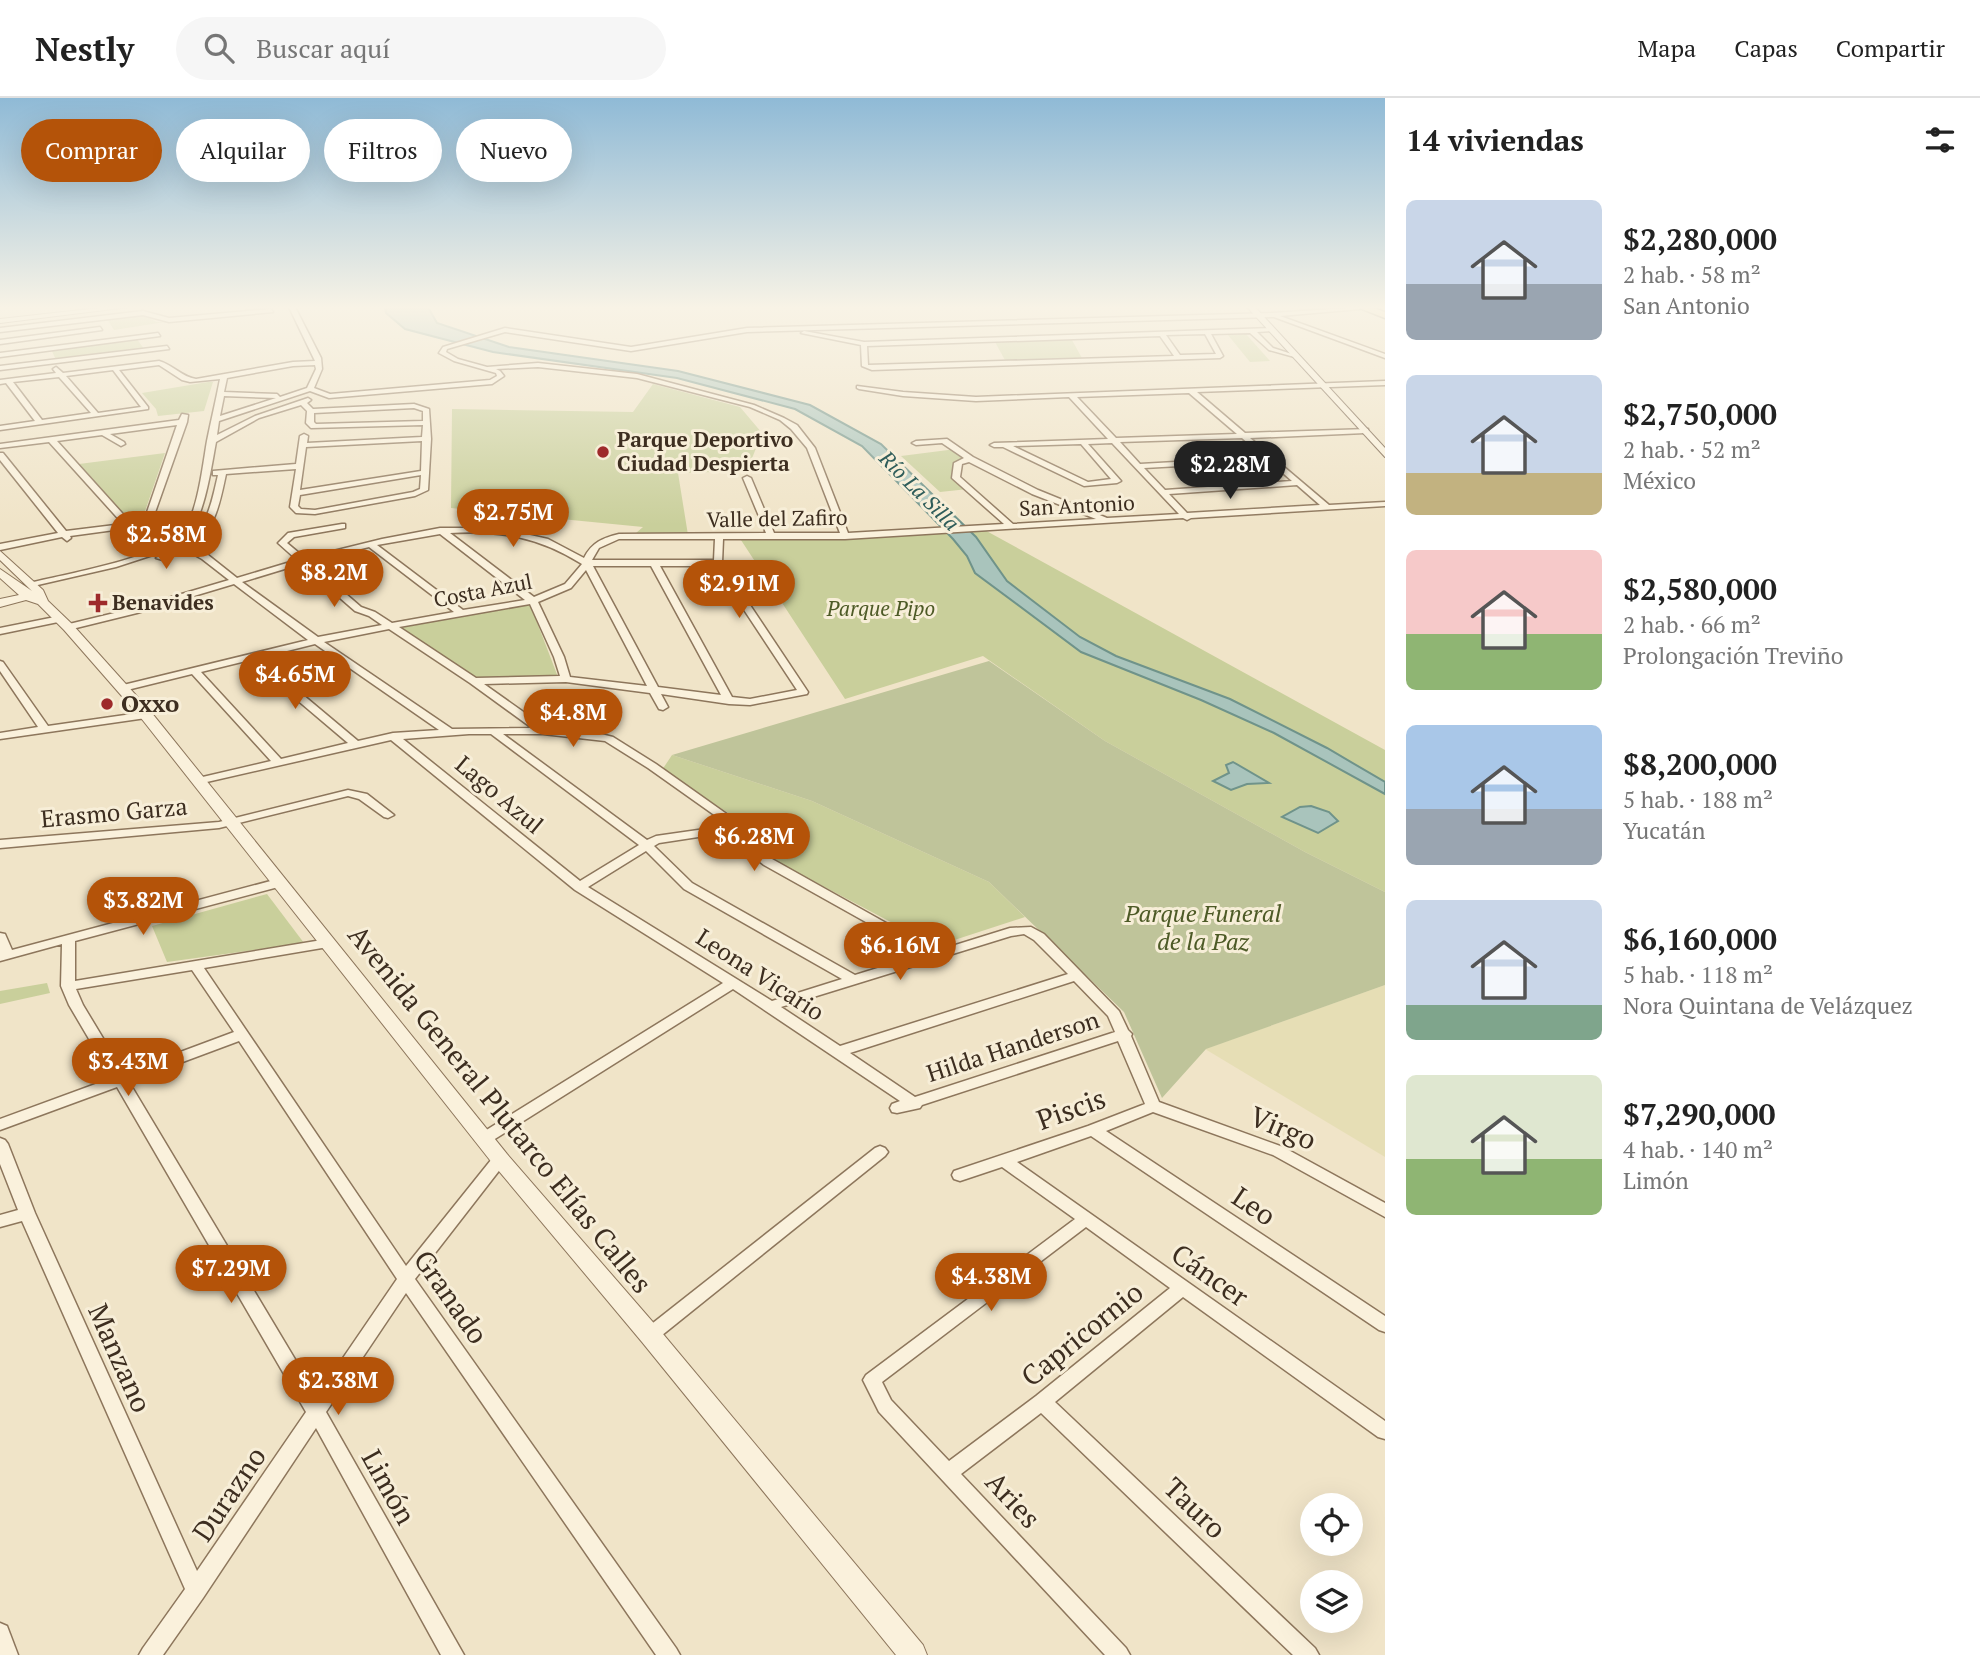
<!DOCTYPE html>
<html lang="es">
<meta charset="utf-8">
<style>
:root{--surface:#fff;--page:#f6f6f6;--text:#222;--muted:#767676;--line:#e0e0e0;--accent:#b45309}
body{margin:0;font-family:"PT Serif",serif;background:var(--page);color:var(--text);height:100vh;display:flex;flex-direction:column;font-size:26px;white-space:nowrap}
*{box-sizing:border-box;margin:0}
p{font-size:23px;color:var(--muted)}
.icon{flex:none;width:38px;height:38px;fill:none;stroke:currentColor;stroke-width:2;stroke-linecap:round;stroke-linejoin:round}
.map{position:relative;flex:1;overflow:hidden}
.side{display:flex;flex-direction:column;background:var(--surface);width:595px}
.side>*{flex:none}
.hud{position:absolute;left:21px;top:21px;width:665px;height:63px;display:flex;gap:14px}
.controls{position:absolute;left:1300px;top:1395px;display:grid;gap:14px}
.controls a{display:grid;place-items:center;width:63px;height:63px;border-radius:50%;background:var(--surface);box-shadow:0 7px 28px #0002;font-size:35px}
.price{position:absolute;translate:-50% -60px;padding:0 16px;border-radius:24px;background:var(--accent);color:#fff;font-size:23px;line-height:46px;filter:drop-shadow(0 2px 4px #0008)}
.price::after{content:'';position:absolute;left:50%;top:42px;width:21px;height:16px;margin-left:-10px;background:inherit;clip-path:polygon(0 0,100% 0,50% 100%)}
.price.on{background:#222;color:#fff}
ul{padding:0;list-style:none}
li{display:flex;align-items:center;gap:21px;height:175px;padding:0 21px}
li span{display:grid;place-items:center;flex:none;width:196px;height:140px;border-radius:10px;color:#555}
li>.icon{margin-inline-start:auto}
span .icon{width:84px;height:84px;fill:#fffc;stroke-width:1}
li b{font-size:30px}
h2{display:flex;justify-content:space-between;align-items:center;height:84px;padding:0 21px;font-size:30px}
.chip{padding:0 24px;border-radius:32px;background:var(--surface);box-shadow:0 7px 28px #0002;font-size:24px;line-height:63px}
.chip.on{background:var(--accent);color:#fff}
header{display:flex;align-items:center;gap:42px;box-sizing:border-box;height:98px;padding:0 35px;background:var(--surface);border-bottom:2px solid var(--line)}
header strong{font-size:33px}
nav{display:flex;gap:38px;margin-inline-start:auto;font-size:24px}
.search{width:490px;height:63px;background:var(--page);display:flex;align-items:center;gap:18px;box-sizing:border-box;padding:0 24px;border-radius:38px;color:var(--muted);font-size:26px}
main{display:flex;flex:1;min-height:0}
.map>svg:first-child{display:block}
.farmland{fill:#e6deb5}
.green{fill:#c9cf9b}
.cemetery{fill:#bfc49a}
.water{fill:#a9c4bc;stroke:#6f938a;stroke-width:2}
.lines{fill:none;stroke-linecap:round;stroke-linejoin:round}
.minor-casing{stroke:#8d765c;stroke-width:3}
.tertiary-casing{stroke:#8d765c;stroke-width:2}
.secondary-casing{stroke:#6f573f;stroke-width:2}
.primary-casing{stroke:#5b4430;stroke-width:3}
.minor{fill:#faf1dc;fill-rule:evenodd}
.tertiary{fill:#faf1dc;fill-rule:evenodd}
.secondary{fill:#faf1dc;fill-rule:evenodd}
.primary{fill:#f3d9a0;fill-rule:evenodd}
.poi-dot{fill:#9e2a2b;stroke:#f7eed8;stroke-width:2.5}
.labels{text-anchor:middle;stroke-width:6;stroke-linejoin:round;paint-order:stroke}
.far-poi-label{font-size:21px;font-weight:bold;fill:#3d2e20;stroke:#f7eed8;text-anchor:start}
.far-water-label{font-size:21px;font-style:italic;fill:#2f5d5a;stroke:#f7eed8}
.far-street-label{font-size:21px;fill:#3d2e20;stroke:#f7eed8}
.far-park-label{font-size:21px;font-style:italic;fill:#4d5a26;stroke:#f7eed8}
.poi-label{font-size:24px;font-weight:bold;fill:#3d2e20;stroke:#f7eed8;text-anchor:start}
.street-label{font-size:24px;fill:#3d2e20;stroke:#f7eed8}
.park-label{font-size:24px;font-style:italic;fill:#4d5a26;stroke:#f7eed8}
.near-street-label{font-size:28px;fill:#3d2e20;stroke:#f7eed8}
</style>
<header>
<strong>Nestly</strong>
<div class="search"><svg class="icon" aria-label="search" viewBox="0 0 24 24"><circle cx="10" cy="10" r="6"/><path d="M15 15l6 6"/></svg>Buscar aquí</div>
<nav><a>Mapa</a><a>Capas</a><a>Compartir</a></nav>
</header>
<main>
<div class="map">
<svg width="1385" height="1557" viewBox="0 0 1385 1557">
<rect width="100%" height="100%" fill="#f0e4c8"/>
<polygon class="farmland" points="1385,887 1385,1059 1205,951"/>
<g class="green">
<polygon points="144,216 156,224 165,224 114,232 107,221"/>
<polygon points="1246,236 1270,263 1250,264 1228,237"/>
<polygon points="137,241 144,251 56,262 51,251"/>
<polygon points="1072,242 1083,262 1006,264 995,244"/>
<polygon points="208,284 213,284 204,313 158,318 156,311 142,295"/>
<polygon points="653,286 740,309 762,335 747,373 678,375 688,437 636,435 643,429 451,410 452,311 633,314"/>
<polygon points="956,351 970,361 962,362 955,376 968,391 940,394 901,358"/>
<polygon points="165,355 143,419 128,421 79,366"/>
<polygon points="981,430 1385,652 1385,794 1305,754 1105,643 983,558 845,601 739,439"/>
<polygon points="530,506 558,579 472,579 400,530"/>
<polygon points="672,657 812,703 989,784 1025,819 936,848 766,758 739,722 662,672"/>
<polygon points="267,796 304,845 167,864 152,828"/>
<polygon points="47,885 50,895 0,906 0,893"/>
</g>
<polygon class="cemetery" points="989,563 1105,643 1305,754 1385,794 1385,887 1206,951 1162,1000 1124,914 989,784 812,703 672,657"/>
<g class="water">
<polygon points="385,209 428,209 437,225 509,249 678,273 810,307 881,346 976,439 1007,483 1080,539 1116,558 1230,601 1327,650 1385,684 1385,696 1274,635 1201,602 1081,554 975,475 967,458 953,441 862,348 795,311 677,280 493,254 405,231 386,215"/>
<polygon points="1233,664 1269,685 1247,686 1231,692 1213,683 1229,675 1226,667"/>
<polygon points="1311,708 1329,714 1338,723 1318,735 1282,719 1300,709"/>
</g>
<g class="lines">
<g class="minor-casing">
<g id="minor">
<path d="M 289,209 L 295,209 L 321,260 L 322,271 L 314,290 L 330,296 L 490,282 L 497,278 L 496,275 L 454,263 L 439,255 L 443,249 L 505,230 L 631,249 L 747,230 L 1272,215 L 1363,209 L 1360,211 L 1280,218 L 1385,256 L 1385,260 L 1274,219 L 747,234 L 631,253 L 505,234 L 447,251 L 446,254 L 458,261 L 487,269 L 538,265 L 637,276 L 754,307 L 784,320 L 797,327 L 815,350 L 848,435 L 1004,426 L 952,380 L 954,365 L 964,360 L 942,345 L 916,347 L 912,345 L 916,343 L 947,341 L 973,359 L 1038,392 L 1107,420 L 1179,416 L 1112,345 L 1088,346 L 1121,383 L 1117,385 L 1084,388 L 1003,349 L 994,349 L 990,347 L 994,345 L 1108,341 L 1069,299 L 976,303 L 903,298 L 859,291 L 857,290 L 857,288 L 903,294 L 976,299 L 1385,283 L 1385,287 L 1197,294 L 1245,335 L 1368,331 L 1368,335 L 1365,335 L 1250,340 L 1329,407 L 1385,404 L 1385,408 L 1191,420 L 1187,422 L 1183,420 L 845,441 L 723,441 L 722,465 L 808,594 L 807,596 L 750,607 L 729,606 L 661,596 L 668,609 L 663,612 L 659,611 L 650,595 L 566,584 L 484,586 L 546,630 L 597,635 L 613,639 L 656,666 L 728,717 L 740,728 L 758,750 L 772,761 L 936,853 L 1010,830 L 1031,829 L 1044,836 L 1119,913 L 1128,932 L 1132,936 L 1131,938 L 1159,1004 L 1283,1049 L 1385,1105 L 1385,1119 L 1273,1057 L 1153,1014 L 1106,1033 L 1385,1218 L 1385,1234 L 1379,1232 L 1091,1038 L 1017,1064 L 1385,1323 L 1385,1341 L 1378,1339 L 1183,1199 L 1055,1304 L 1315,1550 L 1319,1557 L 1293,1557 L 1041,1315 L 961,1376 L 1126,1550 L 1130,1557 L 1105,1557 L 879,1314 L 863,1282 L 866,1277 L 1075,1121 L 1002,1069 L 960,1083 L 954,1081 L 952,1077 L 954,1073 L 1088,1028 L 1145,1006 L 1118,943 L 922,1007 L 920,1010 L 897,1015 L 892,1014 L 890,1010 L 892,1006 L 900,1003 L 733,891 L 490,1044 L 485,1046 L 480,1044 L 477,1040 L 480,1036 L 723,885 L 575,792 L 391,642 L 198,686 L 194,685 L 192,683 L 194,681 L 271,663 L 192,576 L 123,593 L 119,592 L 119,588 L 308,542 L 234,486 L 137,515 L 68,532 L 65,531 L 65,527 L 131,511 L 229,482 L 202,461 L 186,452 L 163,462 L 156,460 L 180,448 L 178,446 L 159,455 L 116,469 L 29,489 L 29,485 C 62,477 162,459 182,435 C 198,416 203,365 207,343 C 211,323 216,302 220,281 L 190,284 L 182,282 L 159,267 L 119,272 L 148,309 L 148,311 L 0,332 L 0,328 L 35,323 L 6,285 L 0,286 L 0,282 L 56,275 L 53,271 L 56,269 L 63,275 L 159,263 C 173,267 182,279 196,281 L 293,264 L 315,263 ZM 315,267 L 316,271 L 307,290 L 280,299 L 277,296 L 224,294 L 227,280 L 293,268 ZM 538,269 L 637,280 L 750,309 L 780,322 L 791,331 L 807,350 L 840,435 L 774,435 L 751,380 L 747,378 L 743,380 L 766,435 L 619,436 C 603,440 592,444 584,460 L 548,441 L 512,433 L 486,430 L 440,430 L 382,441 L 305,460 L 287,445 L 294,439 L 345,430 L 345,426 L 342,426 L 288,435 L 278,445 L 297,462 L 237,480 L 208,457 L 193,448 C 216,429 220,404 226,376 L 296,371 L 290,409 L 296,415 L 315,416 L 415,398 L 428,392 L 431,341 L 429,311 L 414,306 L 313,311 L 307,305 L 311,302 L 308,300 L 255,318 L 217,337 L 219,323 L 310,293 L 329,300 L 492,286 L 504,278 L 500,273 L 496,271 ZM 113,272 L 141,309 L 98,315 L 66,278 ZM 59,279 L 91,315 L 42,322 L 13,284 ZM 1189,295 L 1237,336 L 1116,340 L 1077,299 ZM 224,298 L 276,300 L 220,318 ZM 301,307 L 307,313 L 306,325 L 311,330 L 423,327 L 422,339 L 307,345 L 308,338 L 304,336 L 300,338 L 296,366 L 213,373 L 213,377 L 218,377 C 212,403 208,427 187,445 L 183,442 C 204,426 211,370 216,344 L 259,320 ZM 414,310 L 423,313 L 423,323 L 316,326 L 314,324 L 314,315 ZM 1242,340 L 1264,359 L 1140,366 L 1120,344 ZM 422,343 L 421,373 L 300,392 L 306,349 ZM 1081,346 L 1111,381 L 1088,384 L 1013,348 ZM 1269,363 L 1292,383 L 1165,392 L 1144,370 ZM 969,364 L 1032,396 L 1096,421 L 1013,426 L 960,379 L 962,366 ZM 421,377 L 420,391 L 413,394 L 315,412 L 301,411 L 298,408 L 300,397 ZM 1297,387 L 1320,407 L 1187,415 L 1169,396 ZM 450,435 C 500,432 539,439 582,466 L 565,486 L 534,499 ZM 440,436 L 525,502 L 463,512 L 377,447 ZM 619,441 L 715,441 L 714,462 L 592,462 L 599,450 ZM 369,449 L 454,514 L 392,525 L 375,514 L 361,509 L 309,464 ZM 301,466 L 355,513 L 369,518 L 382,527 L 318,539 L 242,484 ZM 593,468 L 651,468 L 721,597 L 658,589 ZM 660,468 L 715,468 L 797,592 L 750,601 L 732,599 ZM 586,472 L 647,588 L 570,579 L 564,559 L 538,504 L 571,490 ZM 530,506 L 554,559 L 560,578 L 476,580 L 399,529 ZM 389,531 L 470,585 L 532,630 L 452,631 L 324,544 ZM 315,546 L 439,632 L 393,635 L 358,643 L 259,560 ZM 250,562 L 348,645 L 281,661 L 201,574 ZM 469,636 L 491,636 L 639,747 L 580,783 L 403,641 ZM 503,636 L 543,636 L 605,643 L 648,670 L 720,721 L 726,728 L 656,738 L 647,742 ZM 731,734 L 750,756 L 764,767 L 923,856 L 855,877 L 692,785 L 654,748 L 659,745 ZM 646,753 L 684,791 L 842,881 L 772,903 L 588,789 ZM 1024,836 L 1034,842 L 1068,876 L 840,948 L 781,909 L 1011,838 ZM 1074,883 L 1108,918 L 1115,934 L 915,999 L 850,955 ZM 1086,1129 L 1170,1190 L 1036,1298 L 949,1363 L 891,1302 L 882,1284 Z"/>
<polygon points="271,211 273,214 169,224 143,217 0,234 0,230 143,213 169,220"/>
<polygon points="100,229 102,232 0,246 0,242"/>
<path d="M 1272,230 L 1274,233 L 1257,234 L 1273,250 L 1298,258 L 1298,260 L 1269,252 L 1250,235 L 1211,236 L 1223,258 L 1220,260 L 872,272 L 862,268 L 861,247 L 801,235 L 804,233 L 864,244 ZM 1205,236 L 1216,256 L 1180,257 L 1166,237 ZM 1160,238 L 1174,258 L 868,267 L 867,248 Z"/>
<polygon points="158,235 160,238 0,259 0,255"/>
<polygon points="167,248 169,251 0,272 0,268"/>
<path d="M 182,316 L 188,317 L 187,324 L 152,423 L 129,430 L 70,438 L 71,440 L 67,443 L 62,439 L 0,452 L 0,446 L 58,435 L 0,362 L 0,355 L 3,355 L 66,433 L 123,426 L 49,344 L 0,350 L 0,346 L 179,322 ZM 177,327 L 145,420 L 131,425 L 57,343 L 102,337 L 121,348 L 125,346 L 124,344 L 110,336 Z"/>
<polygon points="60,518 65,521 63,523 0,536 0,530"/>
<polygon points="0,563 3,564 48,628 146,614 151,617 146,620 0,641 0,635 38,629 0,573"/>
<polygon points="348,692 367,696 394,717 388,720 384,719 359,701 348,698 219,730 0,750 0,742 219,724"/>
<path d="M 278,781 L 284,785 L 282,788 L 75,843 L 75,883 L 328,841 L 333,842 L 335,845 L 333,848 L 328,849 L 204,870 L 406,1168 L 495,1057 L 500,1055 L 505,1057 L 508,1061 L 505,1065 L 415,1181 L 676,1550 L 680,1557 L 656,1557 L 406,1195 L 326,1314 L 464,1557 L 441,1557 L 316,1330 L 203,1500 L 163,1557 L 139,1557 L 143,1550 L 185,1491 L 22,1123 L 0,1129 L 0,1117 L 18,1112 L 0,1066 L 0,1040 L 5,1042 L 8,1046 L 35,1115 L 197,1473 L 306,1314 L 117,989 L 0,1032 L 0,1021 L 112,980 L 69,907 L 61,888 L 62,846 L 0,863 L 0,835 L 5,836 L 12,852 ZM 192,872 L 234,934 L 124,975 L 83,907 L 76,891 ZM 239,943 L 397,1181 L 317,1298 L 129,984 Z"/>
<polygon points="880,1048 885,1050 888,1054 885,1058 656,1242 650,1244 644,1242 641,1237 644,1232 875,1050"/>
<polygon points="0,1525 7,1528 18,1557 0,1557"/>
</g>
</g>
<g class="tertiary-casing">
<g id="tertiary">
<polygon points="108,209 129,209 0,225 0,221"/>
<polygon points="0,453 43,492 48,503 72,526 151,614 507,1056 658,1230 923,1547 927,1557 896,1557 642,1244 493,1066 141,620 64,532 38,506 26,502 0,509 0,501 19,497 0,480 0,471 32,493 0,462"/>
</g>
</g>
<g class="secondary-casing">
<polygon id="secondary" points="1247,209 1255,209 1385,350 1385,359"/>
</g>
<g class="primary-casing">
<polygon id="primary" points="1357,209 1370,209 1385,214 1385,220"/>
</g>
<use href="#minor" class="minor"/>
<use href="#tertiary" class="tertiary"/>
<use href="#secondary" class="secondary"/>
<use href="#primary" class="primary"/>
</g>
<linearGradient id="sky" x2="0" y2="1"><stop stop-color="#8fbad6"/><stop offset="0.49" stop-color="#f8f3e6"/><stop offset="1" stop-color="#f8f3e6" stop-opacity="0"/></linearGradient>
<rect width="1385" height="427" fill="url(#sky)"/>
<g class="poi-dot">
<circle cx="603" cy="354" r="7"/>
<path d="M94.5 494.5h7v7h7v7h-7v7h-7v-7h-7v-7h7z"/>
<circle cx="107" cy="606" r="7"/>
</g>
<g class="labels">
<g class="far-poi-label">
<text x="617" y="349">Parque Deportivo<tspan x="617" dy="24">Ciudad Despierta</tspan></text>
<text x="112" y="512">Benavides</text>
</g>
<g class="far-water-label">
<text transform="translate(919 393) rotate(45)" y="7">Río La Silla</text>
</g>
<g class="far-street-label">
<text transform="translate(1077 408) rotate(-3)" y="7">San Antonio</text>
<text transform="translate(777 421) rotate(-1)" y="7">Valle del Zafiro</text>
<text transform="translate(483 493) rotate(-11)" y="7">Costa Azul</text>
</g>
<g class="far-park-label">
<text x="881" y="518">Parque Pipo</text>
</g>
<g class="poi-label">
<text x="121" y="614">Oxxo</text>
</g>
<g class="street-label">
<text transform="translate(499 697) rotate(40)" y="8">Lago Azul</text>
<text transform="translate(114 715) rotate(-5)" y="8">Erasmo Garza</text>
<text transform="translate(760 877) rotate(33)" y="8">Leona Vicario</text>
<text transform="translate(1013 949) rotate(-18)" y="8">Hilda Handerson</text>
</g>
<g class="park-label">
<text x="1203" y="824">Parque Funeral<tspan x="1203" dy="28">de la Paz</tspan></text>
</g>
<g class="near-street-label">
<text transform="translate(500 1011) rotate(51)" y="10">Avenida General Plutarco Elías Calles</text>
<text transform="translate(1071 1011) rotate(-20)" y="10">Piscis</text>
<text transform="translate(1283 1030) rotate(23)" y="10">Virgo</text>
<text transform="translate(1254 1108) rotate(34)" y="10">Leo</text>
<text transform="translate(1210 1177) rotate(35)" y="10">Cáncer</text>
<text transform="translate(451 1199) rotate(55)" y="10">Granado</text>
<text transform="translate(1082 1236) rotate(-39)" y="10">Capricornio</text>
<text transform="translate(120 1260) rotate(66)" y="10">Manzano</text>
<text transform="translate(389 1389) rotate(61)" y="10">Limón</text>
<text transform="translate(229 1396) rotate(-56)" y="10">Durazno</text>
<text transform="translate(1013 1402) rotate(47)" y="10">Aries</text>
<text transform="translate(1195 1410) rotate(44)" y="10">Tauro</text>
</g>
</g>
</svg>
<div class="controls">
<a><svg class="icon" aria-label="locate" viewBox="0 0 24 24"><circle cx="12" cy="12" r="6"/><path d="M12 2v4M12 18v4M2 12h4M18 12h4"/></svg></a>
<a><svg class="icon" aria-label="layers" viewBox="0 0 24 24"><path d="M12 4l9 5-9 5-9-5zM3 14l9 5 9-5"/></svg></a>
</div>
<b class="price on" style="left:1230px;top:403px">$2.28M</b>
<b class="price" style="left:513px;top:451px">$2.75M</b>
<b class="price" style="left:166px;top:473px">$2.58M</b>
<b class="price" style="left:334px;top:511px">$8.2M</b>
<b class="price" style="left:739px;top:522px">$2.91M</b>
<b class="price" style="left:295px;top:613px">$4.65M</b>
<b class="price" style="left:573px;top:651px">$4.8M</b>
<b class="price" style="left:754px;top:775px">$6.28M</b>
<b class="price" style="left:143px;top:839px">$3.82M</b>
<b class="price" style="left:900px;top:884px">$6.16M</b>
<b class="price" style="left:128px;top:1000px">$3.43M</b>
<b class="price" style="left:231px;top:1207px">$7.29M</b>
<b class="price" style="left:991px;top:1215px">$4.38M</b>
<b class="price" style="left:338px;top:1319px">$2.38M</b>
<div class="hud">
<a class="chip on">Comprar</a>
<a class="chip">Alquilar</a>
<a class="chip">Filtros</a>
<a class="chip">Nuevo</a>
</div>
</div>
<section class="side">
<h2>14 viviendas<svg class="icon" aria-label="filters" viewBox="0 0 24 24"><path d="M4 7h16M4 17h16"/><circle cx="9" cy="7" r="2"/><circle cx="15" cy="17" r="2"/></svg></h2>
<ul>
<li><span style="background:linear-gradient(#c9d6e8 60%,#9aa5b1 0)"><svg class="icon" aria-label="home" viewBox="0 0 24 24"><path d="M3 11l9-7 9 7M6 9v11h12V9"/></svg></span><div><b>$2,280,000</b><p>2 hab. · 58 m²</p><p>San Antonio</p></div></li>
<li><span style="background:linear-gradient(#c9d6e8 70%,#c2b280 0)"><svg class="icon" aria-label="home" viewBox="0 0 24 24"><path d="M3 11l9-7 9 7M6 9v11h12V9"/></svg></span><div><b>$2,750,000</b><p>2 hab. · 52 m²</p><p>México</p></div></li>
<li><span style="background:linear-gradient(#f6c9c9 60%,#8fb573 0)"><svg class="icon" aria-label="home" viewBox="0 0 24 24"><path d="M3 11l9-7 9 7M6 9v11h12V9"/></svg></span><div><b>$2,580,000</b><p>2 hab. · 66 m²</p><p>Prolongación Treviño</p></div></li>
<li><span style="background:linear-gradient(#a9c7e8 60%,#9aa5b1 0)"><svg class="icon" aria-label="home" viewBox="0 0 24 24"><path d="M3 11l9-7 9 7M6 9v11h12V9"/></svg></span><div><b>$8,200,000</b><p>5 hab. · 188 m²</p><p>Yucatán</p></div></li>
<li><span style="background:linear-gradient(#c9d6e8 75%,#7fa58c 0)"><svg class="icon" aria-label="home" viewBox="0 0 24 24"><path d="M3 11l9-7 9 7M6 9v11h12V9"/></svg></span><div><b>$6,160,000</b><p>5 hab. · 118 m²</p><p>Nora Quintana de Velázquez</p></div></li>
<li><span style="background:linear-gradient(#dfe7d0 60%,#8fb573 0)"><svg class="icon" aria-label="home" viewBox="0 0 24 24"><path d="M3 11l9-7 9 7M6 9v11h12V9"/></svg></span><div><b>$7,290,000</b><p>4 hab. · 140 m²</p><p>Limón</p></div></li>
</ul>
</section>
</main>
